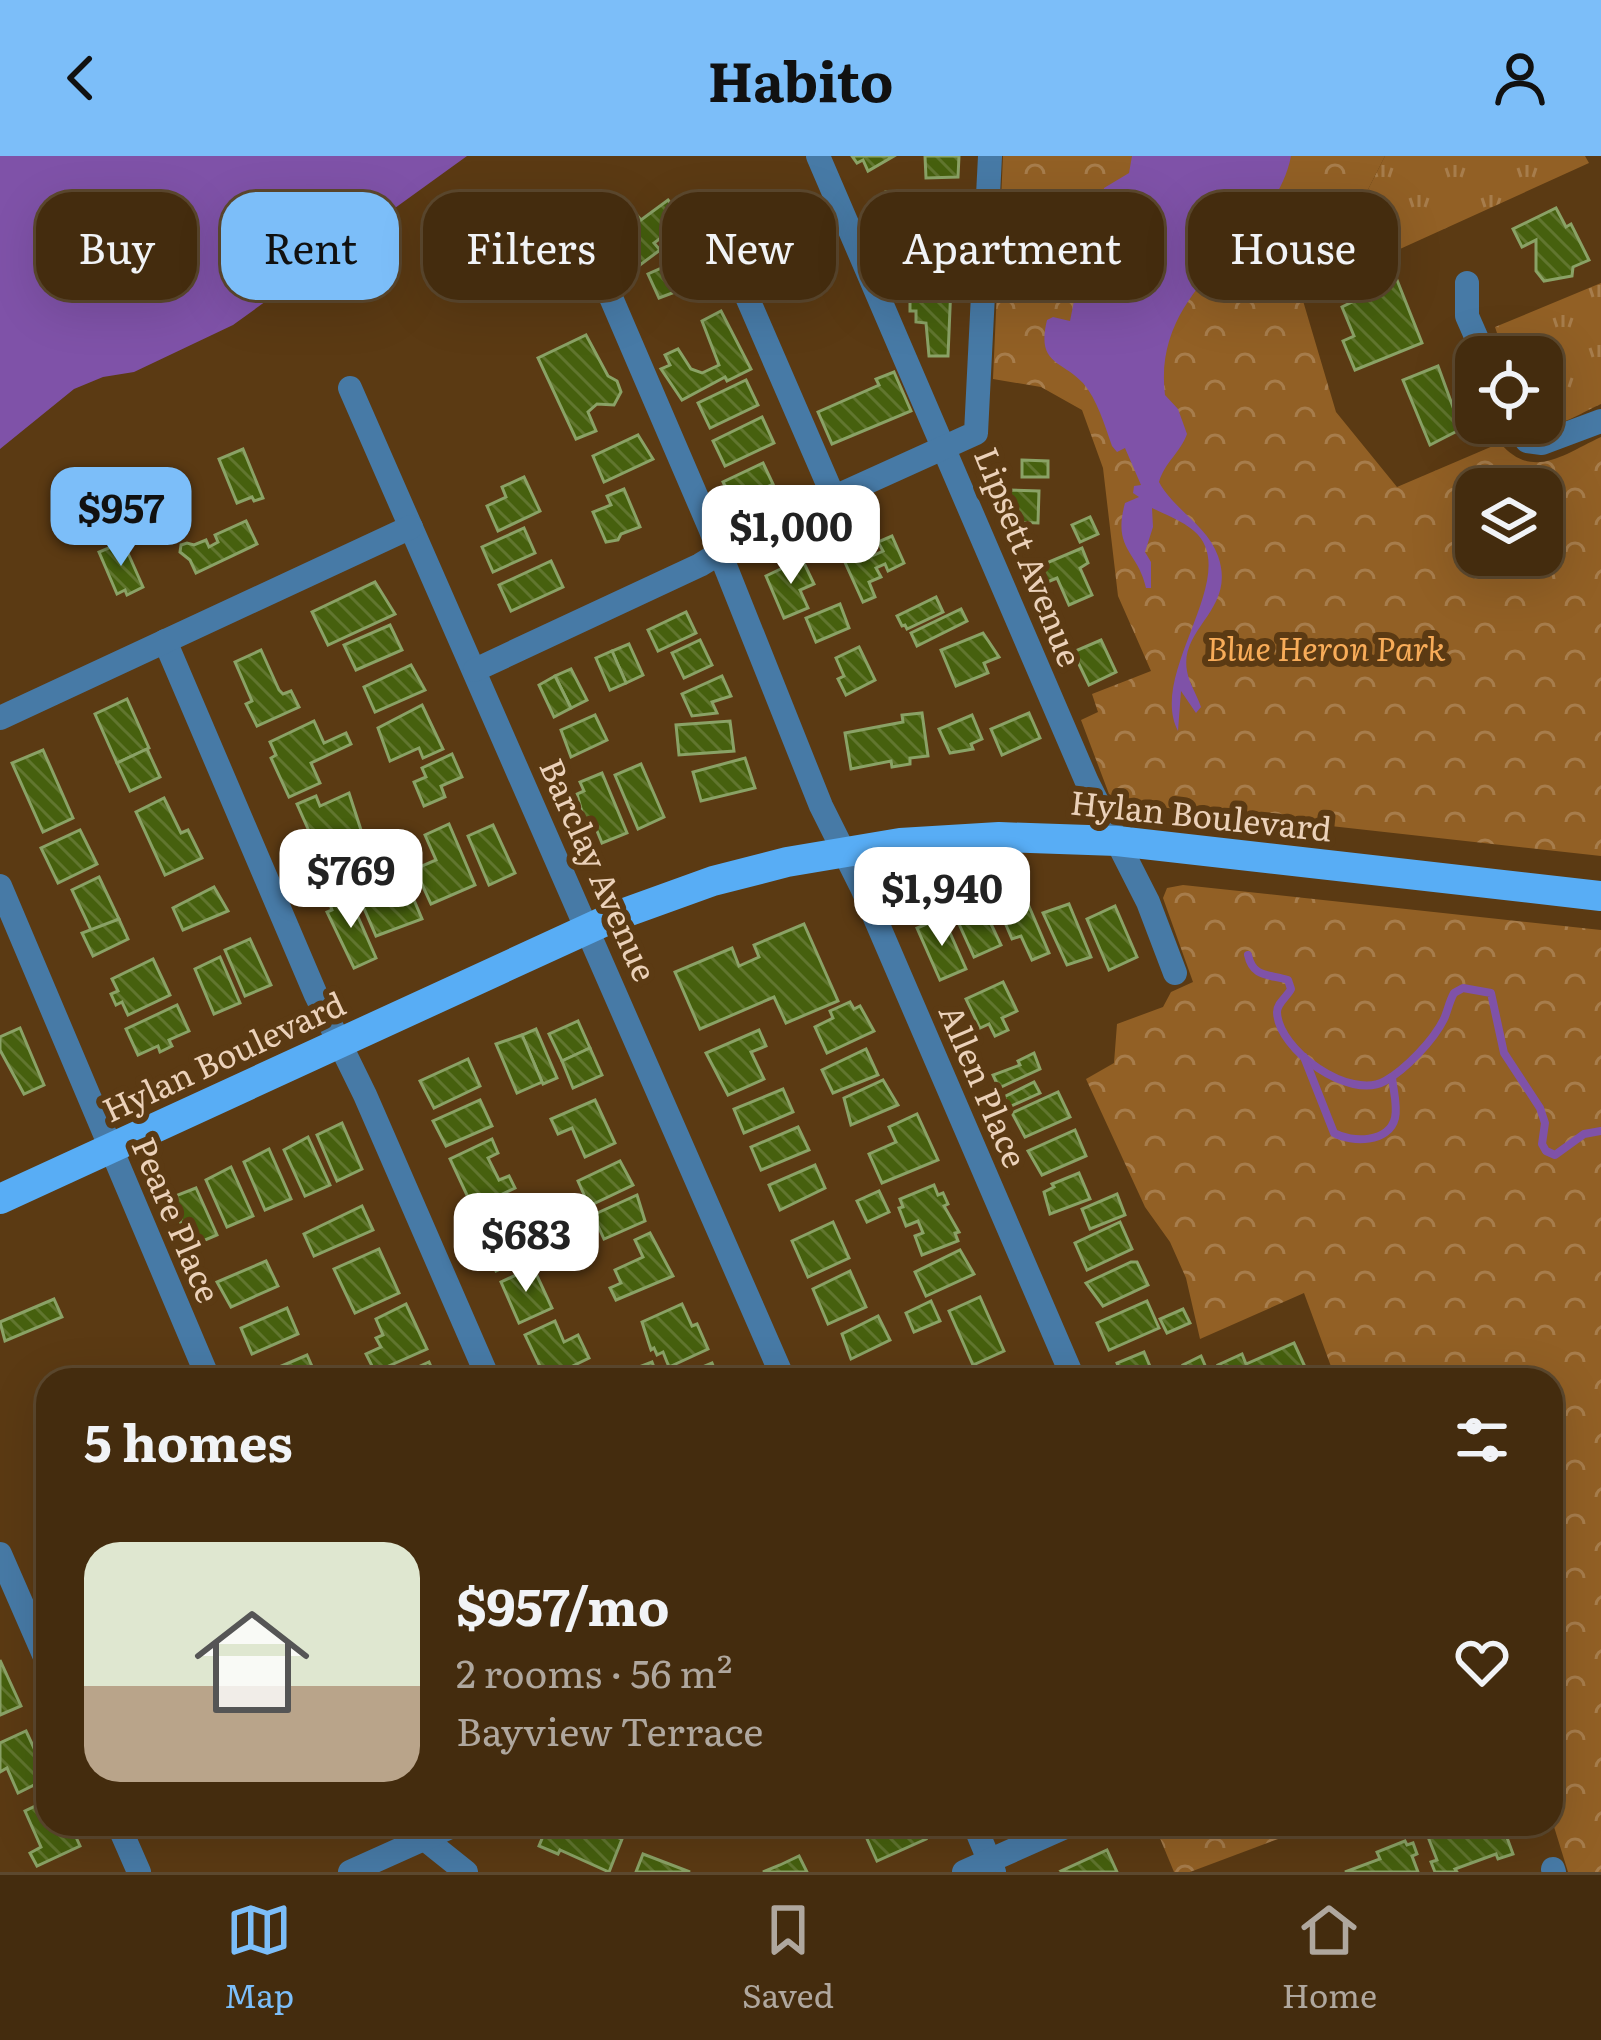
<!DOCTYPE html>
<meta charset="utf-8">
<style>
:root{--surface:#442c0e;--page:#4b3417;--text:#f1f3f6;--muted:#afa79e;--line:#5c482e;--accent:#7cbef9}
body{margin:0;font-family:Literata,serif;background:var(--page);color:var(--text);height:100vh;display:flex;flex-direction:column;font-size:45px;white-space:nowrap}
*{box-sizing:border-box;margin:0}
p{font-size:39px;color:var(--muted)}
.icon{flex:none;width:66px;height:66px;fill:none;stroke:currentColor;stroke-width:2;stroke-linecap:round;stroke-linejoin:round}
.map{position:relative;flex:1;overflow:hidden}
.details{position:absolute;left:36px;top:1212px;width:1527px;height:468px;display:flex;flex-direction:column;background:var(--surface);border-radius:36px;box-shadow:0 12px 48px #0002,0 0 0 3px var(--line)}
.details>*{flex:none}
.top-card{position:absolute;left:36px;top:36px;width:1530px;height:108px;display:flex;gap:24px}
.buttons{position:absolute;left:1455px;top:180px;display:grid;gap:24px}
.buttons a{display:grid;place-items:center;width:108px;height:108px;border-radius:24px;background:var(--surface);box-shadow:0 12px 48px #0002,0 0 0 3px var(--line);font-size:60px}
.price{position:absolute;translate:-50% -102px;padding:0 27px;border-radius:24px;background:#fff;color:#222;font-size:39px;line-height:78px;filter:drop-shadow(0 3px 6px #0008)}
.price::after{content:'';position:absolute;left:50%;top:72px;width:36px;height:27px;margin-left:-18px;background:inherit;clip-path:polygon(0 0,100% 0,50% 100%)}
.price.selected{background:var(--accent);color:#111}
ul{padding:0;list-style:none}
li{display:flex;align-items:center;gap:36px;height:300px;padding:0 48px}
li+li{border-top:3px solid var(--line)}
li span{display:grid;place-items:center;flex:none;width:336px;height:240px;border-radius:36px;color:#555}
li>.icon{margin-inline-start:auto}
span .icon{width:144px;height:144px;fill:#fffc;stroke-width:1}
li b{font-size:51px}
h2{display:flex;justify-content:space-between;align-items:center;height:144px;padding:0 48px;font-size:51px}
.pill{padding:0 42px;border-radius:36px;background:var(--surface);box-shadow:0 12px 48px #0002,0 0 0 3px var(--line);font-size:42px;line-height:108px}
.pill.selected{background:var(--accent);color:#111}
header{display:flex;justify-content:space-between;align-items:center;height:156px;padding:0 48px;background:var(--accent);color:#111;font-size:54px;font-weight:700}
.tabs{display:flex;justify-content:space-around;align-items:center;height:168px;border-top:3px solid var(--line);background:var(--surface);font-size:33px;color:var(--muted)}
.tabs a{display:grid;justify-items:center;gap:6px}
.tabs .selected{color:var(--accent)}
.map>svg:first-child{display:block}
.grass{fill:url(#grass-tufts)}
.forest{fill:url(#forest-crowns);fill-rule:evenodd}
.water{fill:#7f52a8}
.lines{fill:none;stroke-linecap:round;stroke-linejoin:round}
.stream{stroke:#7f52a8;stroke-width:8}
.building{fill:url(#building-back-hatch);stroke:#8aa266;stroke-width:3}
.minor{stroke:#477aa6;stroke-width:24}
.primary{stroke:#58adf5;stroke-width:30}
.labels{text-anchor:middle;stroke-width:12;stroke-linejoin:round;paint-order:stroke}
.street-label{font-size:33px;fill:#ebd1b9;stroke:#5b3a13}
.park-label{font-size:33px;font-style:italic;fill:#f8ac59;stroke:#5b3a13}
</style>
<header><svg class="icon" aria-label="back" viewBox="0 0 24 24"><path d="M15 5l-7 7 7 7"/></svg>Habito<svg class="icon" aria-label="person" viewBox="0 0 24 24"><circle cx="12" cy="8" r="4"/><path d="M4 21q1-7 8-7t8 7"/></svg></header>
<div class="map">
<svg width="1601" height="1716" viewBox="0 0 1601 1716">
<defs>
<pattern id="grass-tufts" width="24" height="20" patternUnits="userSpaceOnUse" patternTransform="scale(3)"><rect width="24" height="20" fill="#926025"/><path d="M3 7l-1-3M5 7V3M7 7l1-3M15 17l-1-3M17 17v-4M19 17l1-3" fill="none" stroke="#a77d4c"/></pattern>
<pattern id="forest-crowns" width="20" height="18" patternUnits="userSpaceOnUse" patternTransform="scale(3)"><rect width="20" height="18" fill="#926025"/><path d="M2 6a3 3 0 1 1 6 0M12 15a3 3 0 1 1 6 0" fill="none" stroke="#a77d4c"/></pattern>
<pattern id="building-back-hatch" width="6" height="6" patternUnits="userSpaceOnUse" patternTransform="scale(3)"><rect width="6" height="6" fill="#46600e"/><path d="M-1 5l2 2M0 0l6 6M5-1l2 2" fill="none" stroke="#61762f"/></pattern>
</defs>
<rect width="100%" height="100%" fill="#5b3a13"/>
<g class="grass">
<polygon points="1385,0 1585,0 1589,7 1301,138 1352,65"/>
<path d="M 1601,127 L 1601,248 C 1580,257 1551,278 1530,267 L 1542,267 L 1542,201 L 1505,201 L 1495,171 Z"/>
</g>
<g class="forest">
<path d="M 1003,0 L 1385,0 L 1352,65 L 1301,138 L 1336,256 L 1397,331 L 1500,287 C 1533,325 1564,298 1601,281 L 1601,700 L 1150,650 L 1129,648 L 1109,638 L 1081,564 L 1098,556 L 1092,538 L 1151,515 L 1118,440 L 1103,312 L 1082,254 L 1041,231 L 993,223 ZM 1476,333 L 1542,333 L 1542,399 L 1476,399 Z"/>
<polygon points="1183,729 1601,774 1601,1716 1568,1716 1551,1661 1551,1224 1336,1224 1304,1137 1200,1183 1186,1122 1170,1086 1145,1051 1086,923 1114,907 1117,868 1163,851 1171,836 1193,826 1163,742 1167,732"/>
<polygon points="1154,1668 1318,1668 1190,1716 1174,1716"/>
</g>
<g class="water">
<polygon points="0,0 467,0 233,169 134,216 103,221 74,233 0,293"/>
<path d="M 1132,0 L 1291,0 C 1275,87 1151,125 1165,239 L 1178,253 L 1187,278 C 1180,297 1165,306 1159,326 C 1174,354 1207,369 1218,400 C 1237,454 1179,471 1187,515 C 1189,527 1197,539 1201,551 L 1196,557 L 1181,535 L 1178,575 C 1147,517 1244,418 1194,375 C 1183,365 1164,358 1152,352 L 1153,371 L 1145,396 L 1151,406 L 1151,432 L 1146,432 C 1138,395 1112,394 1125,347 L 1139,341 L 1133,337 L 1134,330 L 1141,329 L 1125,292 L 1117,296 L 1112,290 C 1105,270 1097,243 1083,227 C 1062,204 1036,209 1047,164 L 1053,161 L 1070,165 L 1074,145 L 1067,104 C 1117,100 1098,63 1104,32 L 1129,17 Z"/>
</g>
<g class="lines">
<g class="stream">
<path d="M 1248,799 C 1253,822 1269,818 1288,824 L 1291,833 C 1287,841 1277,847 1277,856 C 1278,894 1350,945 1385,925 C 1406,913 1433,885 1444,863 C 1448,854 1449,846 1454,837 L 1463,832 L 1491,837 L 1504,897 L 1540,952 L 1545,967 L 1542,988 L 1546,995 L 1555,999 L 1584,978 L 1601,975"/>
<path d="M 1304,901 L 1334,977 C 1352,987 1389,987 1395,962 C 1398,950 1393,933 1392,921"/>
</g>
</g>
<g class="building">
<polygon points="852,0 894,0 868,15 863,4 857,7"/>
<polygon points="925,0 959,0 958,21 926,22"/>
<polygon points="886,36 948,38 947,68 887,66"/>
<polygon points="668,44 685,66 679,70 683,76 667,88 662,81 654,87 660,94 640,109 613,74 635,57 641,64"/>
<polygon points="794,45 819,66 785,106 771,95 777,89 765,79 780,56 782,58"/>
<polygon points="1556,52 1566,71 1571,68 1589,104 1573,111 1572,120 1544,125 1536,115 1536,84 1522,91 1513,73"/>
<polygon points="893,84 952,86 951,115 901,110 901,94 893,94"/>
<polygon points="693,92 707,124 659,142 648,118 677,105 675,100"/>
<polygon points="1397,124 1422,187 1355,214 1343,185 1354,180 1342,151"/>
<polygon points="921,128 951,129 948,200 929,200 926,167 916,166 916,155 910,155 910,137 921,137"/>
<polygon points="721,155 751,213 727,225 725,221 682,244 661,213 670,209 665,199 678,193 691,213 702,217 719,209 702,165"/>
<polygon points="586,179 608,220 617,225 621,236 614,249 597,248 588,256 596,275 576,283 538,202"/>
<polygon points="1438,210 1461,273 1430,289 1403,224"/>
<polygon points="894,216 911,255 832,288 818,256 879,229 876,223"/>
<polygon points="746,224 758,249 710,272 698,247"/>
<polygon points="762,261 774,287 725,310 713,285"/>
<polygon points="638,279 653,303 604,326 593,300"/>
<polygon points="243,293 263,342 254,345 252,341 237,347 219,303"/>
<polygon points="1022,304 1048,305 1048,321 1022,321"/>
<polygon points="763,307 773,328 733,347 723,326"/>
<polygon points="524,321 540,355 498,375 487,350 506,341 502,331"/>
<polygon points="624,333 640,371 621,378 618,384 606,386 593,356 611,349 607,340"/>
<polygon points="1008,334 1039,335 1038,367 1006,366"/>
<polygon points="1090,361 1098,378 1080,386 1072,369"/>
<polygon points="246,365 257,388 196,417 190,404 180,396 181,389 187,387 194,389 206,384 209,391 218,386 215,379"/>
<polygon points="524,372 535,397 493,416 482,391"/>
<polygon points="892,380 904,407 888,415 885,408 876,412 881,421 869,426 875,441 863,446 843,402 849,399 845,392 860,386 872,400 883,395 878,386"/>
<polygon points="123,386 143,431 127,439 125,434 117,438 99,396"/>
<polygon points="1082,392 1088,407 1080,412 1092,439 1069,449 1057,422 1045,427 1037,411"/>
<polygon points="802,403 814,428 800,434 808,452 784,462 766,420"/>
<polygon points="551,405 563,431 511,455 499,429"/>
<polygon points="375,426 395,458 328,489 312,456"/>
<polygon points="936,441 943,456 907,473 905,469 902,470 897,460"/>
<polygon points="840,448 849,472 816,486 806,462"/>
<polygon points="961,453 967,465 917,490 911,477"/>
<polygon points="686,456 696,477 658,495 648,474"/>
<polygon points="390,469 402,494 356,514 344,489"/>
<polygon points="983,477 999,501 984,507 988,517 956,530 941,494"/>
<polygon points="700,484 712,509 684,522 672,497"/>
<polygon points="1101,484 1116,516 1089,529 1073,496"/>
<polygon points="629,488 643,519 626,527 612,495"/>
<polygon points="859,491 875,524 846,539 838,523 844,520 836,502"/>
<polygon points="261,494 279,534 283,538 291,535 299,551 257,570 246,548 252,545 235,506"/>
<polygon points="612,495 626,527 610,534 596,502"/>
<polygon points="411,509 425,534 375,556 364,531"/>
<polygon points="571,513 587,544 571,552 555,520"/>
<polygon points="555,520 571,552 554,561 539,529"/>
<polygon points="722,520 731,540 712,546 717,557 692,560 682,538"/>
<polygon points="127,543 149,592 117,607 95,558"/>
<polygon points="422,549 443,593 423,602 419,592 390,605 378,572"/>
<polygon points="922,557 928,600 910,602 910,608 892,611 891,605 851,613 845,577 903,566 902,559"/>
<polygon points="1029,557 1040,582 1002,599 991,573"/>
<polygon points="595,559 607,584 571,601 561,574"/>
<polygon points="972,559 982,583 971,588 973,593 950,597 939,573"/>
<polygon points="314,565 324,587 346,577 351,588 311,607 320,627 289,641 271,602 276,599 270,586"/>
<polygon points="730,565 734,595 679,599 676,569"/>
<polygon points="147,593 160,621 130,635 117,607"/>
<polygon points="43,594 73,662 43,676 12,607"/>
<polygon points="452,598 462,621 441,630 445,641 424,650 414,626 426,621 422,612"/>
<polygon points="745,602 755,632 701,645 693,616"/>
<polygon points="641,608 664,661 638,673 615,619"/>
<polygon points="602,617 627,677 602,687 595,670 586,671 577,638 584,635 580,626"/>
<polygon points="349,637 361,674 317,693 297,648 316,640 320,650"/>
<polygon points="164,642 181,677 188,674 202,702 165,719 136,656"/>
<polygon points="449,668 475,729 431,748 415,713 436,704 425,679"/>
<polygon points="493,669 515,717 489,729 468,680"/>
<polygon points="80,674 97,708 58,727 41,692"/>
<polygon points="403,718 422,763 376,780 363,750 393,737 388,725"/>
<polygon points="99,721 119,763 92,776 72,734"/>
<polygon points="214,731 228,755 183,774 173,752"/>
<polygon points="348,738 376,802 354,812 327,756 332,754 329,746"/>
<polygon points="1028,748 1049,797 1032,804 1021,780 1012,783 1000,755"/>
<polygon points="1069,748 1091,801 1067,809 1043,757"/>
<polygon points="982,749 1001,789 974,801 954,757"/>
<polygon points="1115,750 1137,801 1109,814 1087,763"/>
<polygon points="943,761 966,813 940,824 917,772"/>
<polygon points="119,763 128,783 93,800 82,777"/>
<polygon points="804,768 838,845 786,867 774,841 700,873 675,816 732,792 739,810 759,801 754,789"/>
<polygon points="250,783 271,829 245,840 225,794"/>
<polygon points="220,801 240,847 214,858 195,813"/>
<polygon points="153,803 170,839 128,859 122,846 116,849 111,838 118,835 112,823"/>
<polygon points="1003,826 1017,855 1002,862 1008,874 995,880 989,868 980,872 966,843"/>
<polygon points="850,846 854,853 860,850 874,875 827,897 815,871 833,862 830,855"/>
<polygon points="177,849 189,875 169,884 172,890 160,896 158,890 138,899 126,873"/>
<polygon points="578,865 590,892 562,905 549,878"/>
<polygon points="20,872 44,929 24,938 0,894 0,881"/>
<polygon points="536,873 557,922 543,928 522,879"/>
<polygon points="759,874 766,890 751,896 764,923 728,939 706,897"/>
<polygon points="522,879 542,926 517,937 496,888"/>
<polygon points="590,892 602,919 573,932 562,905"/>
<polygon points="866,893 878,919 833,937 822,914"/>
<polygon points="1034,897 1040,913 999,932 993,919 1020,909 1018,905"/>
<polygon points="468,903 480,930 434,952 420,925"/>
<polygon points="883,924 898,949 851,969 844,942"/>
<polygon points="1034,926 1040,937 1009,951 1004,941"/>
<polygon points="783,933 793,956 744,977 734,953"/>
<polygon points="1058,936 1070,961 1025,981 1012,957"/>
<polygon points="480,944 492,970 446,990 433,965"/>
<polygon points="595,944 615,987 585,1001 572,972 558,978 551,963"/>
<polygon points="917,958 938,1004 882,1027 869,998 896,986 889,971"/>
<polygon points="342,967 362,1013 337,1025 317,979"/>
<polygon points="798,971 809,994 761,1014 751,991"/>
<polygon points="1075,974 1086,1000 1042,1019 1028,995"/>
<polygon points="308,981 330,1029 305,1040 284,994"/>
<polygon points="492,983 498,997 488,1002 499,1024 509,1020 515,1032 473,1052 450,1003"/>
<polygon points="269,993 291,1043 265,1054 244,1006"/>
<polygon points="620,1005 633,1029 589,1050 578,1025"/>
<polygon points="815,1009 825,1032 780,1054 769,1029"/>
<polygon points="231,1011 253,1060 227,1071 206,1024"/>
<polygon points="1079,1017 1090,1043 1050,1058 1044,1036 1054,1031 1052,1028"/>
<polygon points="934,1029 938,1039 943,1037 948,1048 944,1050 959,1076 955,1077 958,1085 922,1099 915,1080 923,1077 918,1065 906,1070 899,1052 903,1051 900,1043"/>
<polygon points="196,1032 217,1079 191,1090 170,1042"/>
<polygon points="879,1035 889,1056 867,1066 857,1045"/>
<polygon points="1117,1038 1125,1059 1090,1073 1082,1053"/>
<polygon points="637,1039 645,1065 604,1083 593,1059"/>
<polygon points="362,1050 373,1074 314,1100 304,1078"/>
<polygon points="511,1055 532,1099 496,1115 485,1091 488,1090 482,1069"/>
<polygon points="833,1066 849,1102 808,1121 792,1085"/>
<polygon points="1120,1066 1132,1093 1087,1114 1075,1087"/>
<polygon points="650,1077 673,1120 616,1144 610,1132 621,1127 615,1114 643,1101 635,1084"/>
<polygon points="379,1093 399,1137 355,1157 334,1113"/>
<polygon points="960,1094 974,1118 926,1140 915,1116"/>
<polygon points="266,1105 278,1130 231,1151 217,1126"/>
<polygon points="1131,1106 1137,1106 1148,1129 1103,1150 1086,1127"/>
<polygon points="533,1111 552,1152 519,1167 501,1126"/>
<polygon points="850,1115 866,1151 828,1168 813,1133"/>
<polygon points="980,1141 1004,1195 973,1209 949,1155"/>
<polygon points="54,1143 62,1161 5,1185 0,1166"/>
<polygon points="931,1145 940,1165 914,1176 906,1157"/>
<polygon points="1147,1145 1159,1172 1109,1194 1097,1167"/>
<polygon points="406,1148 427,1193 375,1216 366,1198 381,1191 376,1182 383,1179 376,1163"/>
<polygon points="682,1148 692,1170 697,1168 708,1193 669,1211 663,1196 657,1199 654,1192 651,1194 642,1166"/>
<polygon points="287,1152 298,1178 252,1198 241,1172"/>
<polygon points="1183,1153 1190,1167 1167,1177 1160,1163"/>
<polygon points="878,1160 890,1184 851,1203 842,1178"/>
<polygon points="555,1165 564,1186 578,1179 589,1202 546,1223 525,1179"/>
<polygon points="1294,1187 1311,1224 1225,1224 1218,1209 1242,1198 1246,1208"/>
<polygon points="1144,1196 1154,1220 1152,1224 1124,1224 1117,1207"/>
<polygon points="307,1199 318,1224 260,1224 258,1220"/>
<polygon points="1201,1200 1210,1221 1190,1224 1183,1209"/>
<polygon points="429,1206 437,1224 390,1224"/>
<polygon points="652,1206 659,1224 632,1224 629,1215"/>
<polygon points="712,1207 719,1224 672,1224"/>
<polygon points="0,1504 21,1550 0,1559"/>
<polygon points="26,1575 48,1622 18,1637 7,1612 0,1616 0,1587"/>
<polygon points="48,1644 48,1668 70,1668 80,1690 37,1710 30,1697 41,1691 25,1655"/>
<polygon points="548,1668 568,1673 570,1668 583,1668 622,1683 609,1716 560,1694 558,1698 539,1690"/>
<polygon points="882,1668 919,1668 926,1683 877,1705 864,1676"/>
<polygon points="1423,1668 1502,1668 1513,1698 1498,1703 1496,1698 1455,1713 1457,1716 1435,1716 1431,1706 1437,1704"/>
<polygon points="1405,1685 1407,1689 1413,1687 1417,1698 1412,1700 1418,1716 1345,1716 1380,1703 1377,1696"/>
<polygon points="1107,1694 1117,1716 1062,1716 1061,1715"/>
<polygon points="643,1698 690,1716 636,1716"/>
<polygon points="799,1700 807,1716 763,1716 780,1709"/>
</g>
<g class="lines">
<g class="minor">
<polyline points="818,0 1087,626 1148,746 1175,817"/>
<polyline points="711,58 834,342"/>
<polyline points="1467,127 1467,160 1485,201"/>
<polyline points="609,137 710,372 821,650 863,734 1074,1224"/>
<polyline points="350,232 784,1224"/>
<polyline points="1513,267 1527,285 1542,287 1601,265"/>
<polyline points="165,485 316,839 365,939 489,1224"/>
<polyline points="475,514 700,409 744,382 976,277 990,0"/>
<polyline points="0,562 411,371"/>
<polyline points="0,730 209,1224"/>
<polyline points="0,1398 48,1508"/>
<polyline points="118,1668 139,1716"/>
<polyline points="406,1668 466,1716"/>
<polyline points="974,1668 994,1716"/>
<polyline points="1553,1713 1554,1716"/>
<polyline points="350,1716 457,1668"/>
<polyline points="964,1716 1072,1668"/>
</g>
<polyline class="primary" points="0,1043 616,760 713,725 787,706 900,687 999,681 1117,685 1601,740"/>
</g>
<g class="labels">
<g class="street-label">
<text transform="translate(1028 401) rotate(68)" y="12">Lipsett Avenue</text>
<text transform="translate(1201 660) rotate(6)" y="12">Hylan Boulevard</text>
<text transform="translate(598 714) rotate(66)" y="12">Barclay Avenue</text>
<text transform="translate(224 901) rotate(-25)" y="12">Hylan Boulevard</text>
<text transform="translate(983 930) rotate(67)" y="12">Allen Place</text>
<text transform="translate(176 1064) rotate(67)" y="12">Peare Place</text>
</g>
<g class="park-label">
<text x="1326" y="505">Blue Heron Park</text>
</g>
</g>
</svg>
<div class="buttons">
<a><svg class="icon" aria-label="locate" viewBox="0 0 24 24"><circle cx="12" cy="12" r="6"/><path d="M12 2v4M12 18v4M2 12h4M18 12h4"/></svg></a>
<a><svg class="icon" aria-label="layers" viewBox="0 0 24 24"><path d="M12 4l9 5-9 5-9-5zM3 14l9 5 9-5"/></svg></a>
</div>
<b class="price selected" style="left:121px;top:413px">$957</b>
<b class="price" style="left:791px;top:431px">$1,000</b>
<b class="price" style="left:351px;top:775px">$769</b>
<b class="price" style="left:942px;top:793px">$1,940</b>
<b class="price" style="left:526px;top:1139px">$683</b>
<div class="top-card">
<a class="pill">Buy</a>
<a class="pill selected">Rent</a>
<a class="pill">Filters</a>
<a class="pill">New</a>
<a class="pill">Apartment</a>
<a class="pill">House</a>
</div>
<section class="details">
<h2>5 homes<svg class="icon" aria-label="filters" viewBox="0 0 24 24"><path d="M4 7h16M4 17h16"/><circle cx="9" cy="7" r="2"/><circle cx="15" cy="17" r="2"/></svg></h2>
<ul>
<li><span style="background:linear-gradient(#dfe7d0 60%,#b9a48a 0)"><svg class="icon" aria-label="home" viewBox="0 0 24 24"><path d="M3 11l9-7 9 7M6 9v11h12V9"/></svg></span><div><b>$957/mo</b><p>2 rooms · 56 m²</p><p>Bayview Terrace</p></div><svg class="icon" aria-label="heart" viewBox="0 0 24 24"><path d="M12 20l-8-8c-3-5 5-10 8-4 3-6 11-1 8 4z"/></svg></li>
</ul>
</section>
</div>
<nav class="tabs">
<a class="selected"><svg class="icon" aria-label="map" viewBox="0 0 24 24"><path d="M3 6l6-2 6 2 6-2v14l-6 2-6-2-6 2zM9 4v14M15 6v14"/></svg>Map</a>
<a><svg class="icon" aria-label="saved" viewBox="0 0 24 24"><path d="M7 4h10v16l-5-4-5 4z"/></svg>Saved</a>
<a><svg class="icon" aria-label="home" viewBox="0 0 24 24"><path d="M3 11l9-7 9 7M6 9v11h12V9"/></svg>Home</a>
</nav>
